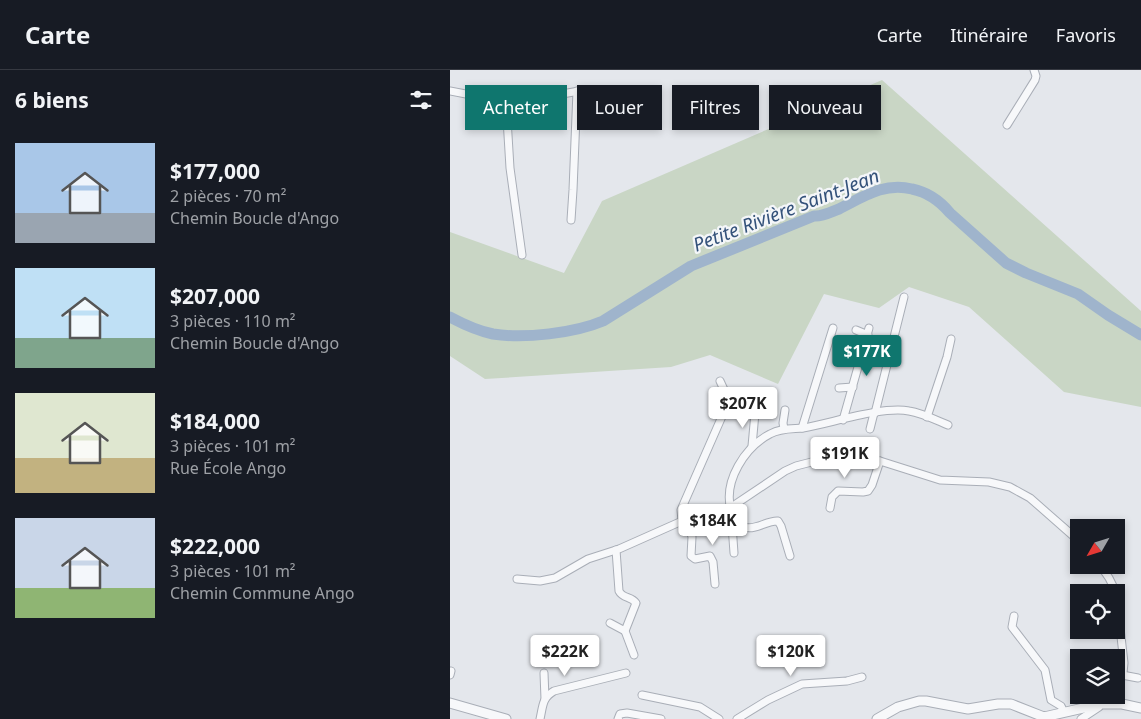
<!DOCTYPE html>
<html lang="fr">
<meta charset="utf-8">
<style>
:root{--surface:#171b24;--page:#20242c;--text:#f1f3f6;--muted:#9ea1a6;--line:#363941;--accent:#0f766e}
body{margin:0;font-family:"Noto Sans",sans-serif;background:var(--page);color:var(--text);height:100vh;display:flex;flex-direction:column;font-size:19px;white-space:nowrap}
*{box-sizing:border-box;margin:0}
p{font-size:16px;color:var(--muted)}
.icon{flex:none;width:28px;height:28px;fill:none;stroke:currentColor;stroke-width:2;stroke-linecap:round;stroke-linejoin:round}
.map{position:relative;flex:1;overflow:hidden}
.side{display:flex;flex-direction:column;background:var(--surface);width:450px}
.side>*{flex:none}
.hud{position:absolute;left:15px;top:15px;width:475px;height:45px;display:flex;gap:10px}
.needle{width:32px;rotate:231deg}
.tools{position:absolute;left:620px;top:449px;display:grid;gap:10px}
.tools a{display:grid;place-items:center;width:55px;height:55px;border-radius:0px;background:var(--surface);box-shadow:0 2px 8px #0003;font-size:25px}
.price{position:absolute;translate:-50% -42px;padding:0 11px;border-radius:5px;background:#fff;color:#222;font-size:16px;line-height:32px;filter:drop-shadow(0 1px 2px #0008)}
.price::after{content:'';position:absolute;left:50%;top:30px;width:15px;height:11px;margin-left:-8px;background:inherit;clip-path:polygon(0 0,100% 0,50% 100%)}
.price.selected{background:var(--accent);color:#fff}
ul{padding:0;list-style:none}
li{display:flex;align-items:center;gap:15px;height:125px;padding:0 15px}
li span{display:grid;place-items:center;flex:none;width:140px;height:100px;border-radius:0px;color:#555}
li>.icon{margin-inline-start:auto}
span .icon{width:60px;height:60px;fill:#fffc;stroke-width:1}
li b{font-size:21px}
h2{display:flex;justify-content:space-between;align-items:center;height:60px;padding:0 15px;font-size:21px}
.chip{padding:0 18px;border-radius:0px;background:var(--surface);box-shadow:0 2px 8px #0003;font-size:18px;line-height:45px}
.chip.selected{background:var(--accent);color:#fff}
header{display:flex;align-items:center;gap:30px;box-sizing:border-box;height:70px;padding:0 25px;background:var(--surface);border-bottom:1px solid var(--line)}
header strong{font-size:24px}
nav{display:flex;gap:28px;margin-inline-start:auto;font-size:18px}
main{display:flex;flex:1;min-height:0}
.map>svg:first-child{display:block}
.green{fill:#c9d6c5}
.lines{fill:none;stroke-linecap:round;stroke-linejoin:round}
.river{stroke:#9fb4cc;stroke-width:11}
.minor-casing{stroke:#a9aeb7;stroke-width:9}
.tertiary-casing{stroke:#a9aeb7;stroke-width:11}
.minor{stroke:#f7f8fa;stroke-width:7}
.tertiary{stroke:#f7f8fa;stroke-width:9}
.labels{text-anchor:middle;stroke-width:4.5;stroke-linejoin:round;paint-order:stroke}
.water-label{font-size:19px;font-style:italic;fill:#34527a;stroke:#f4f6f9}
</style>
<header>
<strong>Carte</strong>
<nav><a>Carte</a><a>Itinéraire</a><a>Favoris</a></nav>
</header>
<main>
<section class="side">
<h2>6 biens<svg class="icon" aria-label="filters" viewBox="0 0 24 24"><path d="M4 7h16M4 17h16"/><circle cx="9" cy="7" r="2"/><circle cx="15" cy="17" r="2"/></svg></h2>
<ul>
<li><span style="background:linear-gradient(#a9c7e8 70%,#9aa5b1 0)"><svg class="icon" aria-label="home" viewBox="0 0 24 24"><path d="M3 11l9-7 9 7M6 9v11h12V9"/></svg></span><div><b>$177,000</b><p>2 pièces · 70 m²</p><p>Chemin Boucle d'Ango</p></div></li>
<li><span style="background:linear-gradient(#bfe0f5 70%,#7fa58c 0)"><svg class="icon" aria-label="home" viewBox="0 0 24 24"><path d="M3 11l9-7 9 7M6 9v11h12V9"/></svg></span><div><b>$207,000</b><p>3 pièces · 110 m²</p><p>Chemin Boucle d'Ango</p></div></li>
<li><span style="background:linear-gradient(#dfe7d0 65%,#c2b280 0)"><svg class="icon" aria-label="home" viewBox="0 0 24 24"><path d="M3 11l9-7 9 7M6 9v11h12V9"/></svg></span><div><b>$184,000</b><p>3 pièces · 101 m²</p><p>Rue École Ango</p></div></li>
<li><span style="background:linear-gradient(#c9d6e8 70%,#8fb573 0)"><svg class="icon" aria-label="home" viewBox="0 0 24 24"><path d="M3 11l9-7 9 7M6 9v11h12V9"/></svg></span><div><b>$222,000</b><p>3 pièces · 101 m²</p><p>Chemin Commune Ango</p></div></li>
</ul>
</section>
<div class="map">
<svg width="691" height="649" viewBox="0 0 691 649">
<rect width="100%" height="100%" fill="#e4e7ec"/>
<polygon class="green" points="432,10 691,241 691,337 614,322 519,237 459,217 429,238 374,224 328,314 260,285 221,297 35,309 0,286 0,162 114,203 152,131"/>
<g class="lines">
<path class="river" d="M 0,247 C 13,254 29,261 43,264 C 74,269 125,263 153,251 L 241,196 L 364,146 C 372,147 381,142 389,139 C 413,127 434,112 462,119 C 477,122 490,131 500,143 L 556,193 L 576,203 L 628,224 L 658,245 L 691,265"/>
<g class="minor-casing">
<g id="minor">
<polyline points="0,21 62,33 129,21"/>
<polyline points="56,32 60,98 72,185"/>
<polyline points="557,55 585,10 586,6 584,0"/>
<polyline points="121,150 123,120 127,21"/>
<polyline points="406,260 418,265"/>
<polyline points="391,284 411,291"/>
<polyline points="389,318 403,317"/>
<polyline points="425,343 454,227"/>
<polyline points="477,347 497,287 501,269"/>
<polyline points="393,350 419,258"/>
<polyline points="352,358 383,258"/>
<polyline points="334,359 333,353 335,340"/>
<polyline points="420,359 424,343"/>
<polyline points="302,376 305,343"/>
<polyline points="380,438 382,427 388,421 413,422 418,421 422,415 430,391"/>
<polyline points="237,449 242,467 241,486 245,489 260,486 263,492 265,514"/>
<polyline points="232,451 231,440 234,433 277,335 276,324 270,311"/>
<path d="M 166,480 L 169,521 C 173,529 181,526 186,533 L 175,561 L 184,585"/>
<polyline points="284,483 282,455 285,449"/>
<path d="M 340,486 L 331,456 L 328,451 C 317,450 306,461 294,457 C 287,455 283,447 281,440 C 273,411 295,377 320,364 C 330,358 342,359 353,358 C 382,353 432,336 459,341 C 472,343 486,350 498,355"/>
<polyline points="650,495 659,508 666,522"/>
<polyline points="67,509 90,511 105,508 138,489 169,479 232,451 280,438 335,401 346,396 381,387 430,391 490,410 539,412 560,417 580,428 629,471"/>
<polyline points="666,523 674,593 673,603 666,613"/>
<polyline points="564,546 562,557 595,600 601,630 611,636 614,642"/>
<polyline points="160,553 175,561"/>
<polyline points="94,603 95,629"/>
<polyline points="0,605 1,601"/>
<polyline points="672,605 688,608"/>
<polyline points="192,625 250,637 269,649"/>
<path d="M 90,649 C 93,636 92,628 104,621 L 176,603"/>
<polyline points="168,649 170,644 177,643 211,649"/>
<polyline points="287,649 318,630 352,614 397,611 412,607"/>
<polyline points="631,649 649,637 654,625"/>
</g>
</g>
<g class="tertiary-casing">
<g id="tertiary">
<polyline points="0,633 56,649"/>
<polyline points="427,649 448,637 469,631 476,631 518,639 548,634 561,634 594,647 651,634 672,634 691,638"/>
</g>
</g>
<use href="#minor" class="minor"/>
<use href="#tertiary" class="tertiary"/>
</g>
<g class="labels">
<g class="water-label">
<text transform="translate(336 140) rotate(-21)" y="7">Petite Rivière Saint-Jean</text>
</g>
</g>
</svg>
<div class="tools">
<a><svg class="needle" viewBox="-14 -14 28 28"><path d="M0-13l5 13h-10z" fill="#e53935"/><path d="M0 13l5-13h-10z" fill="#9ea1a6"/></svg></a>
<a><svg class="icon" aria-label="locate" viewBox="0 0 24 24"><circle cx="12" cy="12" r="6"/><path d="M12 2v4M12 18v4M2 12h4M18 12h4"/></svg></a>
<a><svg class="icon" aria-label="layers" viewBox="0 0 24 24"><path d="M12 4l9 5-9 5-9-5zM3 14l9 5 9-5"/></svg></a>
</div>
<b class="price selected" style="left:417px;top:307px">$177K</b>
<b class="price" style="left:293px;top:359px">$207K</b>
<b class="price" style="left:395px;top:409px">$191K</b>
<b class="price" style="left:263px;top:476px">$184K</b>
<b class="price" style="left:115px;top:607px">$222K</b>
<b class="price" style="left:341px;top:607px">$120K</b>
<div class="hud">
<a class="chip selected">Acheter</a>
<a class="chip">Louer</a>
<a class="chip">Filtres</a>
<a class="chip">Nouveau</a>
</div>
</div>
</main>
